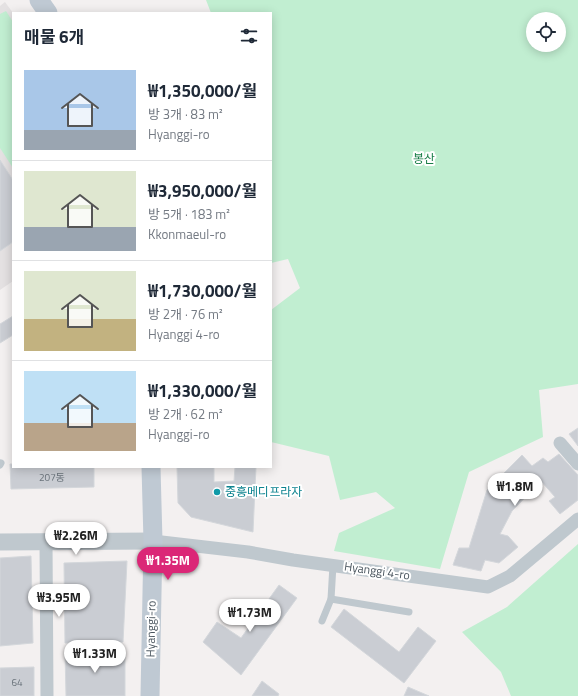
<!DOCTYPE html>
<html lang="ko">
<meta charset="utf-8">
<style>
:root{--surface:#fff;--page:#f6f6f7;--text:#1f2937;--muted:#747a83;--line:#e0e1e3;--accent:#db2777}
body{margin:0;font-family:"Titillium Web","Noto Sans KR",sans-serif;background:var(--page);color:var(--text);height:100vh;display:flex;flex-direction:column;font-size:15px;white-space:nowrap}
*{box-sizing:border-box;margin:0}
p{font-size:13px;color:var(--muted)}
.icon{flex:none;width:22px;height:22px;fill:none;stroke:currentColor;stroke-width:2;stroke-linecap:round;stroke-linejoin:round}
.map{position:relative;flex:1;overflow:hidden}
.sheet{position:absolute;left:12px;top:12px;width:260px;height:456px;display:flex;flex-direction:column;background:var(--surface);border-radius:0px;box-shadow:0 2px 10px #0003}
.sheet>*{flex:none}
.buttons{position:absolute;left:526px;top:12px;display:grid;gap:8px}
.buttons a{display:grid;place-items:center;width:40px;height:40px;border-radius:50%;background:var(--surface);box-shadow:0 2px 10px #0003;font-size:20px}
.price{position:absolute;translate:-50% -34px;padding:0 9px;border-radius:14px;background:#fff;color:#222;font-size:13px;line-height:26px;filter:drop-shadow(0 1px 2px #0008)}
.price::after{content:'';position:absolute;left:50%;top:24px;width:12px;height:9px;margin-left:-6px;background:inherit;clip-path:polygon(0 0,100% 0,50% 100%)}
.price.on{background:var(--accent);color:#fff}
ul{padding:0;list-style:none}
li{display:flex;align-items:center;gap:12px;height:100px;padding:0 12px}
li+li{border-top:1px solid var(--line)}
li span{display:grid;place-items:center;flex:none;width:112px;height:80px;border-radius:0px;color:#555}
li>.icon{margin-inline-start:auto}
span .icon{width:48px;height:48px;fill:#fffc;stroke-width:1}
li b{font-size:17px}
h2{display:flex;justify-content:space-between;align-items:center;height:48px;padding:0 12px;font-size:17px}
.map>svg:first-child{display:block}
.education{fill:#e4e1e2}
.green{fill:#c1eed1;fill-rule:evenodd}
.building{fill:#cacdd3;stroke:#d4d7db}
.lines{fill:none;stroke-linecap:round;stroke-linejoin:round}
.service{stroke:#bfc8ce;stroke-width:7}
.minor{stroke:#bfc8ce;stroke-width:13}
.tertiary{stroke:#bfc8ce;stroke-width:17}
.secondary{stroke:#bfc9d3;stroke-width:19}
.culture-dot{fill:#0f9aa8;stroke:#fff;stroke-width:1.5}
.labels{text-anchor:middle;stroke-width:4;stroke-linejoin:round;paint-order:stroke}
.number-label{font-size:10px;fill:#69727a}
.park-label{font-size:12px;fill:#1a7e48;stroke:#fff}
.culture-label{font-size:12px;fill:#0d838f;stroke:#fff;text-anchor:start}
.street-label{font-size:12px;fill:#49545d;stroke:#fff}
</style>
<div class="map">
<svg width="578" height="696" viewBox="0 0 578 696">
<rect width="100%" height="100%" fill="#f3f0f0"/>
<polygon class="education" points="5,2 13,13 13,281 0,290 0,6"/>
<g class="green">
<path d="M 206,0 L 578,0 L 578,384 L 539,390 L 543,437 L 469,472 L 440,569 L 334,551 L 339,533 L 395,508 L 376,492 L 340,500 L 329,456 L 271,442 L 271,310 L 300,288 L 288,259 L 271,263 L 271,13 L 211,13 ZM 533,19 L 559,19 L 559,45 L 533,45 Z"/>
<polygon points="6,11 13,22 13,168 0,148 0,14"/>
<polygon points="578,544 578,696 511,696 501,672 462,632 507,607"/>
</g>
<g class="building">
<polygon points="0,160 13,180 13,242 0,251"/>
<polygon points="13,316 13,335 0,343 0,324"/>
<polygon points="578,428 578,446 569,434"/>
<polygon points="559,454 578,475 578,500 560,514 549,501 555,497 541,481 512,511 500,534 508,536 518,547 499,563 485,560 481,571 453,565 459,548 469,548 487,490 522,455 532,466 543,458 548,462"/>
<polygon points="10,464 13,464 13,467 94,467 94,487 11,489"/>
<polygon points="177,467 214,467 214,482 234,481 235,467 256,467 253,532 191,517 178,503"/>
<polygon points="31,556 33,643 0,646 0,558"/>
<polygon points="127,561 123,642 65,643 64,563"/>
<polygon points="279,585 297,598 241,675 203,642 217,622 241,638"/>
<polygon points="344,609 399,652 418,627 436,641 404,683 331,627"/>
<polygon points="65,652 125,652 125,696 66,696"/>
<polygon points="34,667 34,696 0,696 0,668"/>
<polygon points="262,681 279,694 278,696 252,696"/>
<polygon points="408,687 429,696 404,696"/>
</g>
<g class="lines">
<g class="service">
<polyline points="0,465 1,463"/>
<polyline points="331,599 409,612"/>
<polyline points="322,621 331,599 333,565"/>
</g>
<g class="minor">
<polyline points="560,443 578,464"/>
<polyline points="46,541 47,696"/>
<polyline points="153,541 248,552 293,560 488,587 510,576 578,519"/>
</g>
<polyline class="tertiary" points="0,542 153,541"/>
<g class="secondary">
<polyline points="39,0 48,13"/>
<polyline points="150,696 153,541 151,467"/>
</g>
</g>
<circle class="culture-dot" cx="217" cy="492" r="4"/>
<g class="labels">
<g class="number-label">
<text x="52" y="481">207동</text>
<text x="17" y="686">64</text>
</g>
<g class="park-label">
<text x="424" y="163">봉산</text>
</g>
<g class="culture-label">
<text x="225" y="496">중흥메디프라자</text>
</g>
<g class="street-label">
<text transform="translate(377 571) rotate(8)" y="4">Hyanggi 4-ro</text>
<text transform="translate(151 629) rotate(-89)" y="4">Hyanggi-ro</text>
</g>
</g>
</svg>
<div class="buttons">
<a><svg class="icon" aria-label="locate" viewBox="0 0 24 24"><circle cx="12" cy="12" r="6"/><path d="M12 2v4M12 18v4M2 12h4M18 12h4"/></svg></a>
</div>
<b class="price" style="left:515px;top:507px">₩1.8M</b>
<b class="price" style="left:76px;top:556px">₩2.26M</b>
<b class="price on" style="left:168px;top:581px">₩1.35M</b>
<b class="price" style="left:59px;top:618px">₩3.95M</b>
<b class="price" style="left:250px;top:633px">₩1.73M</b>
<b class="price" style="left:95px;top:674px">₩1.33M</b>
<section class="sheet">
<h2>매물 6개<svg class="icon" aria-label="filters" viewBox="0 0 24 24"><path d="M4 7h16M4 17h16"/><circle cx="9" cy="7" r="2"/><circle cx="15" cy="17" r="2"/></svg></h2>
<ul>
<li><span style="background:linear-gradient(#a9c7e8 75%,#9aa5b1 0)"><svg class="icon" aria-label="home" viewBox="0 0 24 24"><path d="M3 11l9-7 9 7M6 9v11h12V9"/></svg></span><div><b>₩1,350,000/월</b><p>방 3개 · 83 m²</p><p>Hyanggi-ro</p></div></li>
<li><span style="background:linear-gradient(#dfe7d0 70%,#9aa5b1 0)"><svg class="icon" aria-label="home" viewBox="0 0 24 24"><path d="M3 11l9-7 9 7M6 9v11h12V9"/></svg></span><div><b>₩3,950,000/월</b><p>방 5개 · 183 m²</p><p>Kkonmaeul-ro</p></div></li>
<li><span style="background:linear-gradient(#dfe7d0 60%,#c2b280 0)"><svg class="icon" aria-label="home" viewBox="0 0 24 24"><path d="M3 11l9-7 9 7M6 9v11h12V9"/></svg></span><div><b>₩1,730,000/월</b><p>방 2개 · 76 m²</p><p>Hyanggi 4-ro</p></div></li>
<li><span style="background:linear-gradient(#bfe0f5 65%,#b9a48a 0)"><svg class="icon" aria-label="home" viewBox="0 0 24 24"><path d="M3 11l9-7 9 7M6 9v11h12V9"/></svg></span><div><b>₩1,330,000/월</b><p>방 2개 · 62 m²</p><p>Hyanggi-ro</p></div></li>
</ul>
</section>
</div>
